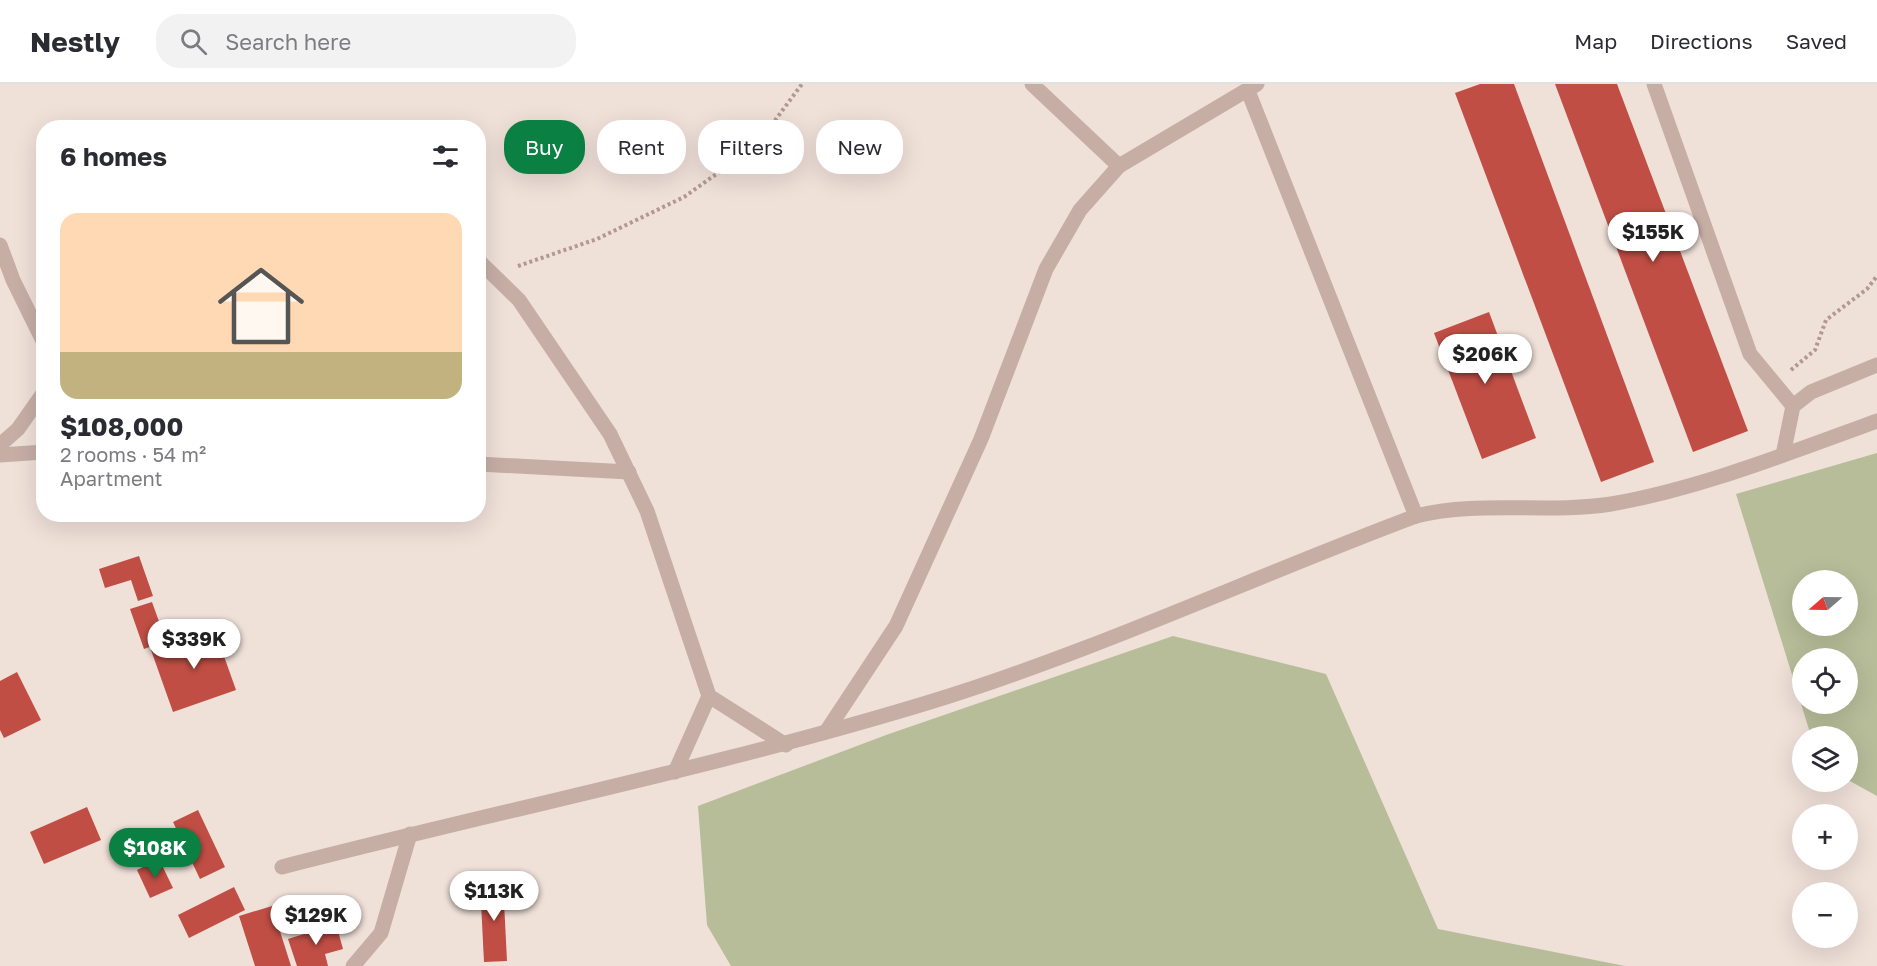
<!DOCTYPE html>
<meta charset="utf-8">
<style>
:root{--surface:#fff;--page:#f2f2f3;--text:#2b2b33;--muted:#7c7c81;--line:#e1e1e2;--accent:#0b8043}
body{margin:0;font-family:"Golos Text",sans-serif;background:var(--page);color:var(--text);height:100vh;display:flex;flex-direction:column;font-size:22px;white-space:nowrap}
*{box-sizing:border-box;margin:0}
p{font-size:20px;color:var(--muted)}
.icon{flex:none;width:33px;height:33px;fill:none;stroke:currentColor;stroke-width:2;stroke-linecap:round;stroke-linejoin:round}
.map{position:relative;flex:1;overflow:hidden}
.drawer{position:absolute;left:36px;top:36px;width:450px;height:402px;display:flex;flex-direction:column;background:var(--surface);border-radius:24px;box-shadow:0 6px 24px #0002}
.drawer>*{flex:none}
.top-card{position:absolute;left:504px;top:36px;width:570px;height:54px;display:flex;gap:12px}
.needle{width:39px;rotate:250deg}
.fabs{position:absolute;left:1792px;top:486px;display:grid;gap:12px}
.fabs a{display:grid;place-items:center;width:66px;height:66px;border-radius:50%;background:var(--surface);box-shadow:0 6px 24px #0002;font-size:30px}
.price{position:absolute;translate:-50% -51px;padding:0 14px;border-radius:21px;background:#fff;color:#222;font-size:20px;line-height:39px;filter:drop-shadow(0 2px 3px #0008)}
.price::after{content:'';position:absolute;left:50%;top:36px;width:18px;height:14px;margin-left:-9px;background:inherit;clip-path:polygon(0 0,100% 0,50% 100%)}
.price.selected{background:var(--accent);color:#fff}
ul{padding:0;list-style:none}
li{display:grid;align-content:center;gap:12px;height:318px;padding:0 24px}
li span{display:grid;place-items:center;height:186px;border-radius:18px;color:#555}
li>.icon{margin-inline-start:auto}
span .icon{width:108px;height:108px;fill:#fffc;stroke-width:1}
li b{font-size:26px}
h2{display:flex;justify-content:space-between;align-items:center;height:72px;padding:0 24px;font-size:26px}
.pill{padding:0 21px;border-radius:24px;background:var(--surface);box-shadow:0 6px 24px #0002;font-size:21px;line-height:54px}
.pill.selected{background:var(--accent);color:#fff}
header{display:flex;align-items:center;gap:36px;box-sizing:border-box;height:84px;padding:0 30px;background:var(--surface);border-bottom:2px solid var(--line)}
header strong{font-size:28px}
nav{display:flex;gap:33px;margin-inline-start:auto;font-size:21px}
.search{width:420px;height:54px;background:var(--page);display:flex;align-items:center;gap:15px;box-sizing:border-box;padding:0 21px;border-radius:24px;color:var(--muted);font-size:22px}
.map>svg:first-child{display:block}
.green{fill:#b7bd99;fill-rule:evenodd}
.building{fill:#c04e45}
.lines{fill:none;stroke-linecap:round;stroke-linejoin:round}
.path{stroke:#b2988f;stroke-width:4;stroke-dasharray:3 3;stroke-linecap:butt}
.lane{stroke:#c6aea5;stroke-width:15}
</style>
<header>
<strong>Nestly</strong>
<div class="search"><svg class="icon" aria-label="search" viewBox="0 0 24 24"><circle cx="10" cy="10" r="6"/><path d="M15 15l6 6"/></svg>Search here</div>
<nav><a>Map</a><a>Directions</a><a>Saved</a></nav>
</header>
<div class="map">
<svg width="1877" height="882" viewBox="0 0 1877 882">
<rect width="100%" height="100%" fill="#efe0d8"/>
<g class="green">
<path d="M 1877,369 L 1877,712 L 1848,696 L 1848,652 L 1811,652 L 1736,410 ZM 1803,496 L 1848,496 L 1848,542 L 1803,542 ZM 1803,574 L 1848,574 L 1848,620 L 1803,620 Z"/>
<polygon points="1173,552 1326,590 1438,845 1625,882 731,882 707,841 698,722 886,651"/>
</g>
<g class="building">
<polygon points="1480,0 1514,0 1654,378 1601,398 1455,9"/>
<polygon points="1555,0 1617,0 1748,347 1693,368"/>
<polygon points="1489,228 1536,354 1482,375 1434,249"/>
<polygon points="139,472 153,512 138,517 131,496 105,504 99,485"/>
<polygon points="152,518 166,557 144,565 130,525"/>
<polygon points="214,544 236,606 173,628 151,566"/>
<polygon points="17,588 41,636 4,654 0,646 0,597"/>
<polygon points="87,723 101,756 44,780 30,748"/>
<polygon points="198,726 225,783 200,795 173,738"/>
<polygon points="159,775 173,804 150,814 137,786"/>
<polygon points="503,798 507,877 484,878 480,799"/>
<polygon points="234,803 245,826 189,854 178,831"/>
<polygon points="272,822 291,882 255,882 239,832"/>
<polygon points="336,840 343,865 325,870 328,882 297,882 288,855"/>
</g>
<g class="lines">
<g class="path">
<polyline points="518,182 597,155 684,113 756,62 802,0"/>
<polyline points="1791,286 1815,266 1826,236 1867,205 1877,192"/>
</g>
<g class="lane">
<polyline points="1032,0 1119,82"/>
<polyline points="1654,0 1750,270 1793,322"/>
<polyline points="1248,7 1416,432"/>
<polyline points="0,161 13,196 44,259"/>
<polyline points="478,176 519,216 610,350 647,427 709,612 786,661"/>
<polyline points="0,361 18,345 44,308"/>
<polyline points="0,371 44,368"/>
<polyline points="1783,371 1793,322 1811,308 1877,281"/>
<polyline points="478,380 629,388"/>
<polyline points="826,648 896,542 981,355 1046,185 1080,126 1119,82 1257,0"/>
<polyline points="675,688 709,612"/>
<path d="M 282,783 C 498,727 717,683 930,618 C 1096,567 1253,493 1416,432 C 1479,416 1546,430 1611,420 C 1702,404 1791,368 1877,337"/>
<polyline points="353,882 381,849 410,750"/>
</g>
</g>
</svg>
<div class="fabs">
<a><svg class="needle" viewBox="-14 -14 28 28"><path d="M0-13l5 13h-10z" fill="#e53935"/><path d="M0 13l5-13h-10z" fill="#7c7c81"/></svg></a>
<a><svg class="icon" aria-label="locate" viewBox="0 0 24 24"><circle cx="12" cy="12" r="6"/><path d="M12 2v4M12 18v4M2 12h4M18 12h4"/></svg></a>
<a><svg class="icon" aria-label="layers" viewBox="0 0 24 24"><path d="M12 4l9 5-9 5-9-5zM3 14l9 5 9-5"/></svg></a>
<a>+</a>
<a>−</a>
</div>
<b class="price" style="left:1653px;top:179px">$155K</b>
<b class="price" style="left:1485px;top:301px">$206K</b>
<b class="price" style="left:194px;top:586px">$339K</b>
<b class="price selected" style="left:155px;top:795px">$108K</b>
<b class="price" style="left:494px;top:838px">$113K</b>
<b class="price" style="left:316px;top:862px">$129K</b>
<div class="top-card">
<a class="pill selected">Buy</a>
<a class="pill">Rent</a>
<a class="pill">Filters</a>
<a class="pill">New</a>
</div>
<section class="drawer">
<h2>6 homes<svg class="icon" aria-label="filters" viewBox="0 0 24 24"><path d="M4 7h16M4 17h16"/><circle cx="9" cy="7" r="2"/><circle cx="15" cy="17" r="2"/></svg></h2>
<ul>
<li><span style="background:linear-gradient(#ffd9b3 75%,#c2b280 0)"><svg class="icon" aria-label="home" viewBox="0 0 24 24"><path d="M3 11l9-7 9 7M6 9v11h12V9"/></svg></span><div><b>$108,000</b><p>2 rooms · 54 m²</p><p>Apartment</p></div></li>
</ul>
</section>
</div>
